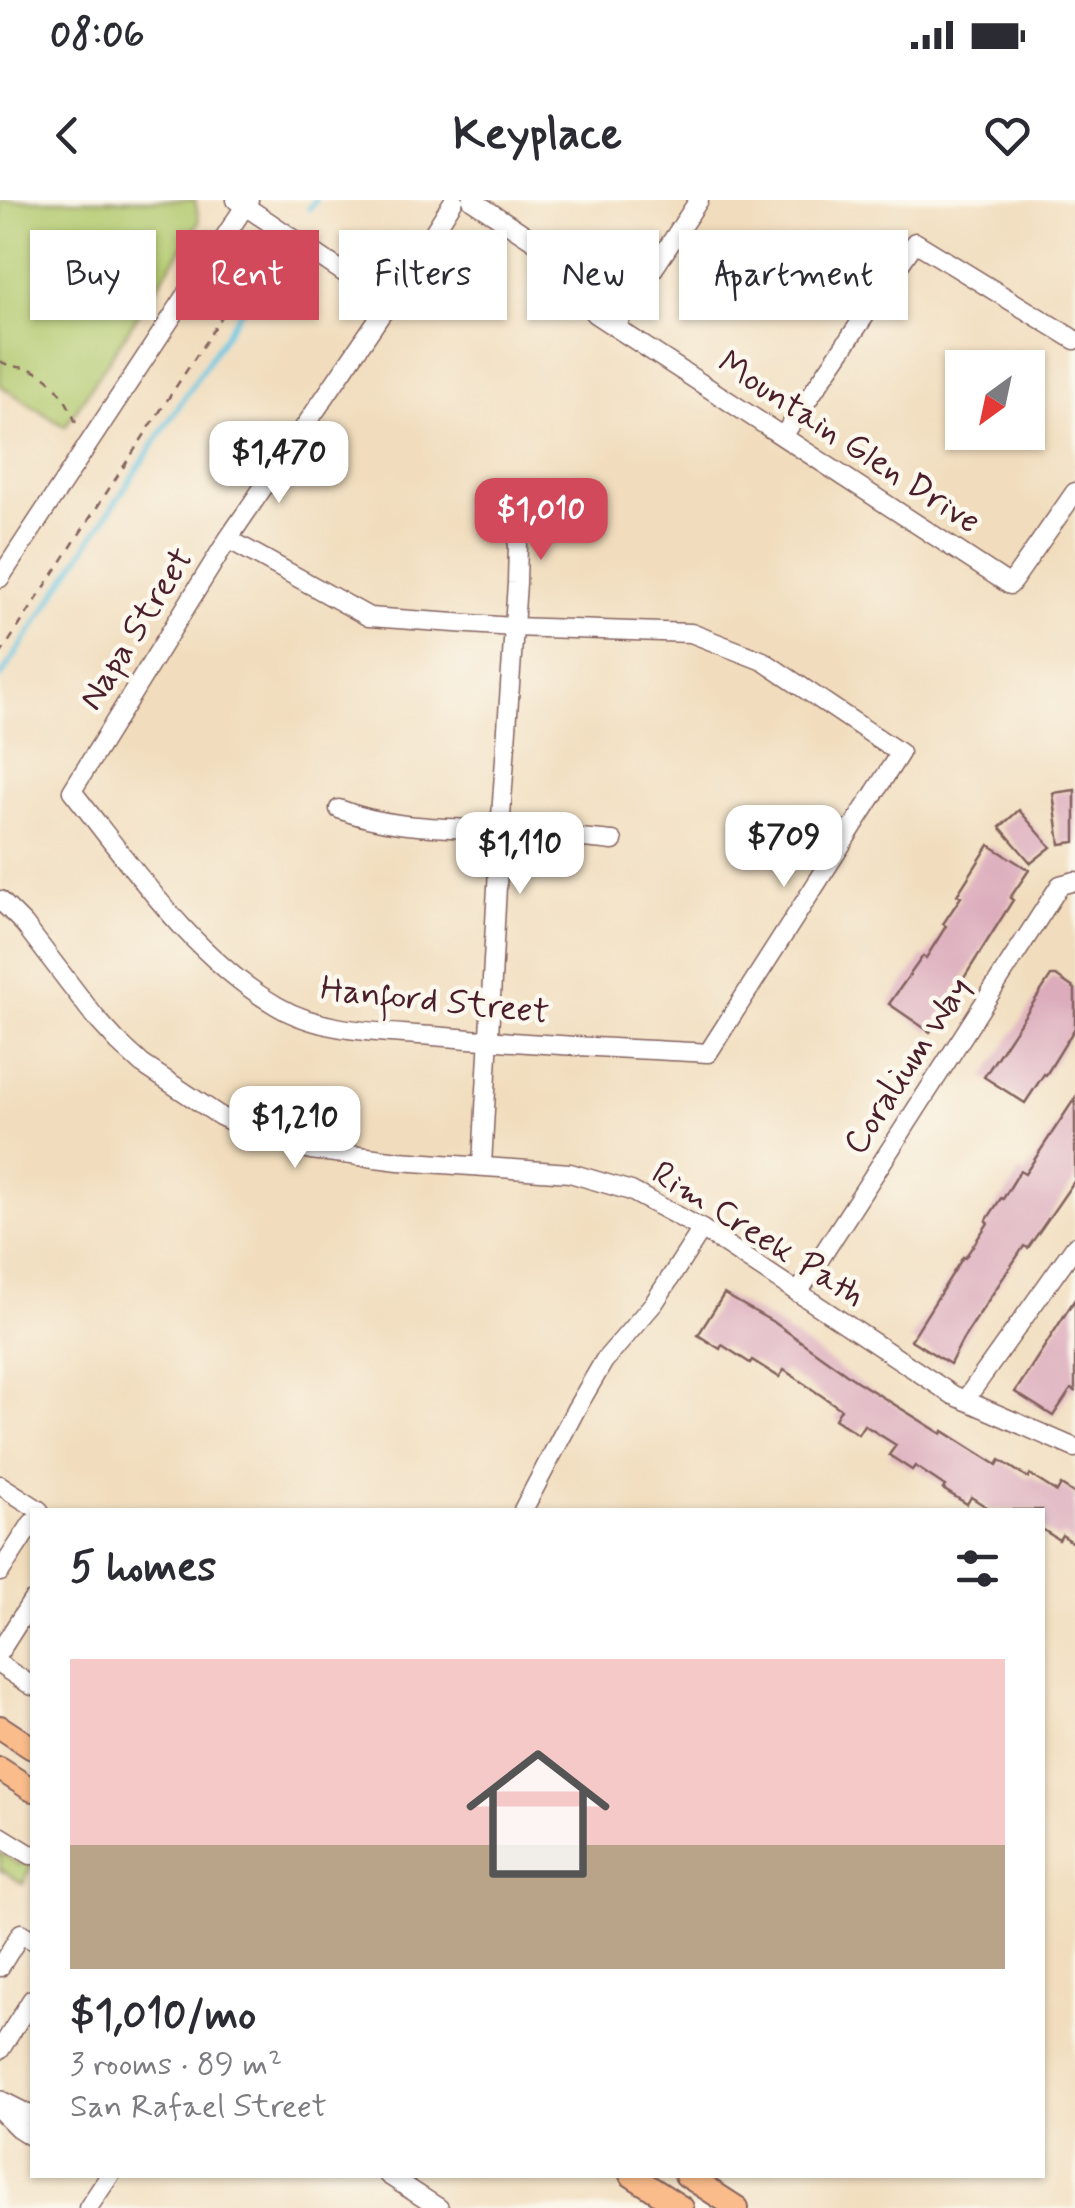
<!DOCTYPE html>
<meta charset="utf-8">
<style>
:root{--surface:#fff;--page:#f2f2f3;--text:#2b2b33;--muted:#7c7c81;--accent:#d1495b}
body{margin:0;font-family:Mynerve,sans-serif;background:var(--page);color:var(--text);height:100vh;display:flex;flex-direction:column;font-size:38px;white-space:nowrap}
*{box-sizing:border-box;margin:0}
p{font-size:32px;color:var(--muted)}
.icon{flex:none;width:55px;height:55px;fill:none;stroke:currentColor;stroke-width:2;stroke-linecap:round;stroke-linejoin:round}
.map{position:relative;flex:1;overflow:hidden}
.panel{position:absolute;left:30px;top:1308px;width:1015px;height:670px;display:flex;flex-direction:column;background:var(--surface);border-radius:0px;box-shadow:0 2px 8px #0004}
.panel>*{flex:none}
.guide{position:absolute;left:30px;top:30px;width:1015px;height:90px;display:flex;gap:20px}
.needle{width:65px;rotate:213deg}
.tools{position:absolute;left:945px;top:150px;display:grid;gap:20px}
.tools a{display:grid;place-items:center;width:100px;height:100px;border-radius:0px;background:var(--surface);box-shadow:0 2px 8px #0004;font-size:50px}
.price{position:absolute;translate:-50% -85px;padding:0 22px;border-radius:20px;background:#fff;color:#222;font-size:32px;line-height:65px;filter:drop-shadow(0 2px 5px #0008)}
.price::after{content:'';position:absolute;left:50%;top:60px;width:30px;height:22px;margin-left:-15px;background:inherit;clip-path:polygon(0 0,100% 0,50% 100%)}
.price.current{background:var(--accent);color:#fff}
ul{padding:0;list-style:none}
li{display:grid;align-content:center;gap:20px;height:530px;padding:0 40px}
li span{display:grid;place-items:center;height:310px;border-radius:0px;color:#555}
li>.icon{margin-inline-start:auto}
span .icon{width:180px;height:180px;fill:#fffc;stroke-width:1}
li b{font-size:42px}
h2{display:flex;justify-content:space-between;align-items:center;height:120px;padding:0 40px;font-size:42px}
.chip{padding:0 35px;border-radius:0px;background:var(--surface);box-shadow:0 2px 8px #0004;font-size:35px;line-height:90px}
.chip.current{background:var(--accent);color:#fff}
.status{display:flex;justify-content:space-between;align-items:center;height:70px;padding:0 50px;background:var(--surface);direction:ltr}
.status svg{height:28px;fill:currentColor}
header{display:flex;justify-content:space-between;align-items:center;height:130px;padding:0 40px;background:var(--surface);font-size:45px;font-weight:700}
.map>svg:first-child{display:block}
.green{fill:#b3ca6f;stroke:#7e744d;stroke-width:2.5}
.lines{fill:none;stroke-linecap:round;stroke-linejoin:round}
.stream{stroke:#64c5e2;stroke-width:5}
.building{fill:#dcabbc}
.minor-casing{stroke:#84625e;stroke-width:21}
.major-casing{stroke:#84625e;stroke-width:26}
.path{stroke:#84625e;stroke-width:2.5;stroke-dasharray:8 8;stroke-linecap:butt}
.minor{stroke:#fff;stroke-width:18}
.major{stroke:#fabc8b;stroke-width:22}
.labels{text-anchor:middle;stroke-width:9;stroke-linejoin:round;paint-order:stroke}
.street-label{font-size:35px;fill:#4a1f2b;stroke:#fbf7ec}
</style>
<div class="status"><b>08:06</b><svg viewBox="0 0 49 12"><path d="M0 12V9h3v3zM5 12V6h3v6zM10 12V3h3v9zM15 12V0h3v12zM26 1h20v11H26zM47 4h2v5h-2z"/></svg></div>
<header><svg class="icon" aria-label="back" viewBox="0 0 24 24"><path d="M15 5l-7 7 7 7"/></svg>Keyplace<svg class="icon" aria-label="heart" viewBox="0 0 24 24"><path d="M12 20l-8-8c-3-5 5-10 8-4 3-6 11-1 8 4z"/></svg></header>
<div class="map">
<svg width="1075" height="2008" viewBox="0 0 1075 2008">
<rect width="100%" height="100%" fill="#fbf7ec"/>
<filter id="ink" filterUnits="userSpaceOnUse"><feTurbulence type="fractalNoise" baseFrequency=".01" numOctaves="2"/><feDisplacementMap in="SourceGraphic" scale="20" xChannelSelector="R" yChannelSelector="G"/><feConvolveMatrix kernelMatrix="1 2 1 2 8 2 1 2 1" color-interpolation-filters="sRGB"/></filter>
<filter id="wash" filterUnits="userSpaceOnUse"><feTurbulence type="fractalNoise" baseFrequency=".0048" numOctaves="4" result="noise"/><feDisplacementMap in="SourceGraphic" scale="40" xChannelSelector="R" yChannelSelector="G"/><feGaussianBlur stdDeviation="2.25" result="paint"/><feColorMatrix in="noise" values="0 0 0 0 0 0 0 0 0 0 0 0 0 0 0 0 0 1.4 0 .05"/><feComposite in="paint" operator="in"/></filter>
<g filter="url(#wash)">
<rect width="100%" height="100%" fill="#f1ddbd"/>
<g class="green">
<polygon points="0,0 195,0 199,22 65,227 0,185"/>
<polygon points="0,1652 20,1665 23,1662 32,1664 23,1684 4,1671 0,1671"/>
</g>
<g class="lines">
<g class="stream">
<polyline points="309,9 315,0"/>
<polyline points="0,478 274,61"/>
</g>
</g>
<g id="blocks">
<g class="building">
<polygon points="1075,590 1075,642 1060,644 1053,593"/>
<polygon points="1019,610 1051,647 1031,663 1000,627"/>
<polygon points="989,645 1029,670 1010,698 1013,700 930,832 889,804 923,756 926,758 946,726 943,724 961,697 957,695"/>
<polygon points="1051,776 1056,776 1075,789 1075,828 1046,875 1044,874 1025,903 984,877"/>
<polygon points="1075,898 1075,980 1028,1048 1024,1046 963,1139 950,1164 911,1140 963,1057 965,1058 988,1023 986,1021 1001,998 1003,999 1020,971 1025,974"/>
<polygon points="724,1094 775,1123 855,1180 942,1234 943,1231 997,1265 1000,1260 1028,1278 1030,1275 1057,1292 1061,1285 1075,1294 1075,1344 1062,1335 1059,1340 1042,1329 1042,1310 991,1310 971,1297 967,1304 943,1289 945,1286 915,1266 912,1270 889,1255 896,1245 864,1225 858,1234 835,1219 841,1209 784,1170 779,1177 752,1160 750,1163 722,1145 720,1149 698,1135"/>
<polygon points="1075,1099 1075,1191 1071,1189 1053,1216 1015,1192"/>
</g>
</g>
</g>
<g filter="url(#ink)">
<use href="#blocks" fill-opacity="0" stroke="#84625e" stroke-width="2.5"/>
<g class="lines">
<g class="minor-casing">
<g id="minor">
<polyline points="236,0 389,103"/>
<polyline points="472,0 542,46 595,114 1010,385 1075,292"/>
<polyline points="615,127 699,0"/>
<polyline points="783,236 915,42 1075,140"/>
<path d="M 228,339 L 369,417 L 513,427 L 691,433 L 763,461 L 900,553 L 708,853 C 616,848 524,844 433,836 C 380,832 323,833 277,806 C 193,757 131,665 72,591 L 228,339 L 389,103 L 454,0"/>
<polyline points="0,378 249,0"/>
<path d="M 339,609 C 389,629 442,627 495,630 C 534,633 573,637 613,641"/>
<polyline points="0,700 24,724 95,817 118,842 142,864 220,916 253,932 311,950 399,961 570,973 631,991 702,1029 953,1195 1075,1248"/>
<polyline points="482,965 500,631 517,383 518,344 506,304"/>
<polyline points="798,1093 1060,685 1075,681"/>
<polyline points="965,1200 1075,1046"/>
<polyline points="0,1285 39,1310"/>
<polyline points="523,1310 576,1209 604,1161 654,1103 702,1029"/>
<polyline points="0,1372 32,1323"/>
<polyline points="0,1451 32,1401"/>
<polyline points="0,1465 32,1486"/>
<polyline points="0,1636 31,1655 32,1654"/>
<polyline points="0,1767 21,1733 32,1740"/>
<polyline points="0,1850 32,1799"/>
<polyline points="0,1900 32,1916"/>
<polyline points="0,1910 18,1928 32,1937"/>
<polyline points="388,1975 439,2008"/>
<polyline points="88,2008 110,1975"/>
</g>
</g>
<g class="major-casing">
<g id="major">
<polyline points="0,1527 32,1548"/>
<polyline points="0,1569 32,1590"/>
<polyline points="631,1975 682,2008"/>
<polyline points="686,1975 737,2008"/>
</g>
</g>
<g class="path">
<path d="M 0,161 C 11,168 21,166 32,170 C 57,179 70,206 78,229"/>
<polyline points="0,455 267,48"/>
</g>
<use href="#minor" class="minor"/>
<use href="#major" class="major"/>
</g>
</g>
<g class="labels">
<g class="street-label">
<text transform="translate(850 241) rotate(33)" y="12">Mountain Glen Drive</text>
<text transform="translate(135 428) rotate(-58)" y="12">Napa Street</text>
<text transform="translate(435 799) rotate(6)" y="12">Hanford Street</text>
<text transform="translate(906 865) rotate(-57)" y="12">Coralium Way</text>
<text transform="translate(759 1033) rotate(32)" y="12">Rim Creek Path</text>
</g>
</g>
</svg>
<div class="tools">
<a><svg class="needle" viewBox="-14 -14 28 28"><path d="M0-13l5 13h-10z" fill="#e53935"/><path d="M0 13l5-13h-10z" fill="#7c7c81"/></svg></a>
</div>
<b class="price" style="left:279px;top:306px">$1,470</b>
<b class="price current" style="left:541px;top:363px">$1,010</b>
<b class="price" style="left:784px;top:690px">$709</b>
<b class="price" style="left:520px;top:697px">$1,110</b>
<b class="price" style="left:295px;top:971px">$1,210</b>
<div class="guide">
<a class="chip">Buy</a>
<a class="chip current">Rent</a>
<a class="chip">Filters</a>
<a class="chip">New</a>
<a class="chip">Apartment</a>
</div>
<section class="panel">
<h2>5 homes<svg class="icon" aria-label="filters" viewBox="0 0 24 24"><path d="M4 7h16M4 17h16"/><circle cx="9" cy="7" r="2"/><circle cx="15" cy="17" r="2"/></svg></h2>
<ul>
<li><span style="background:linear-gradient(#f6c9c9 60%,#b9a48a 0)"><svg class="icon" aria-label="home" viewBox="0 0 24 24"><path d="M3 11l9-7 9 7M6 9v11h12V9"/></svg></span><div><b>$1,010/mo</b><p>3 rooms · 89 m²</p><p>San Rafael Street</p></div></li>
</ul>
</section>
</div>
